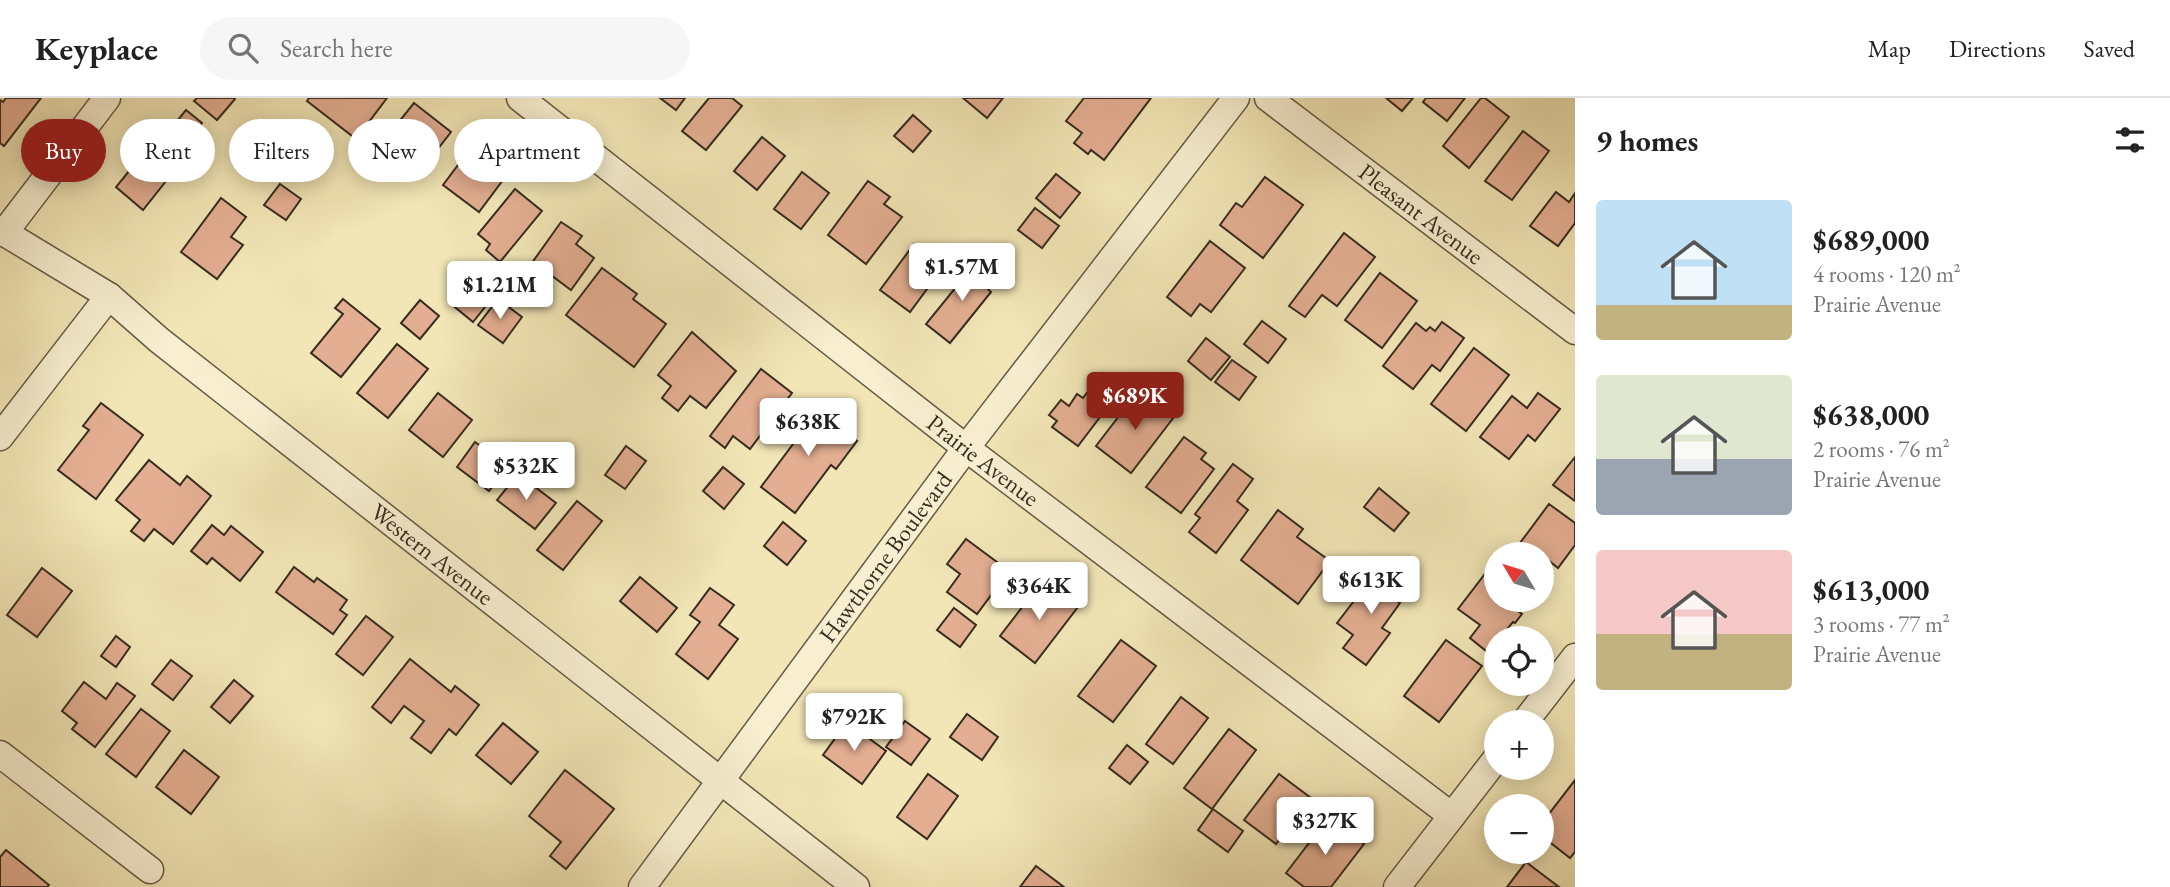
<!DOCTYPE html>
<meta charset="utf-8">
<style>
:root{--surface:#fff;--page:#f6f6f6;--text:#222;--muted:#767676;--line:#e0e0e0;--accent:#8f2418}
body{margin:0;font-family:"EB Garamond",serif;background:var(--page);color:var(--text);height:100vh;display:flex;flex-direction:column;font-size:26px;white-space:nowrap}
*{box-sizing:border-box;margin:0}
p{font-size:23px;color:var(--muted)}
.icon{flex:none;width:38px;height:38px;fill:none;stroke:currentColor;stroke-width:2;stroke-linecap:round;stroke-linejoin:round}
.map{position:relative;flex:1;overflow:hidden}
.details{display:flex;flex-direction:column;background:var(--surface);width:595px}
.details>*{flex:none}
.hud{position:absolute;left:21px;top:21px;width:665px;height:63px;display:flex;gap:14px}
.needle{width:46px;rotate:308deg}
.fabs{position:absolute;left:1484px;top:444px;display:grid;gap:14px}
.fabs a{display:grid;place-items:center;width:70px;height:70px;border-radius:50%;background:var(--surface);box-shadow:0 4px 18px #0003;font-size:35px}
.price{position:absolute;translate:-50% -60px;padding:0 16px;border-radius:7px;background:#fff;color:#222;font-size:23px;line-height:46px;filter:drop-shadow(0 2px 4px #0008)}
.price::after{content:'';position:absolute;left:50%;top:42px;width:21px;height:16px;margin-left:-10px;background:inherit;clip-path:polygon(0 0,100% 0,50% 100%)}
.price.active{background:var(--accent);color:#fff}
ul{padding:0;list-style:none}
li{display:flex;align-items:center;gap:21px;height:175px;padding:0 21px}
li span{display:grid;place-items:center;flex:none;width:196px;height:140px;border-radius:7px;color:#555}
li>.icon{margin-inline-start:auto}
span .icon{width:84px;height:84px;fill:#fffc;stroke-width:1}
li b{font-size:30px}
h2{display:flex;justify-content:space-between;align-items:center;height:84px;padding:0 21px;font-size:30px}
.chip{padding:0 24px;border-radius:32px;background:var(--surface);box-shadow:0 4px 18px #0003;font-size:24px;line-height:63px}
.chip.active{background:var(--accent);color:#fff}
header{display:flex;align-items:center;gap:42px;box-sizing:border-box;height:98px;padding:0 35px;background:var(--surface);border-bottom:2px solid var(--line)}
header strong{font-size:33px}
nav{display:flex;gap:38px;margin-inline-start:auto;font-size:24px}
.search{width:490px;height:63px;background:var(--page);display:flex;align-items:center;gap:18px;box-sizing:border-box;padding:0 24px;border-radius:38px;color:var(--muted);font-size:26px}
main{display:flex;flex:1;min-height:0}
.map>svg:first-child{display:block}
.building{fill:#e3ae91;stroke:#362c1f;stroke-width:2}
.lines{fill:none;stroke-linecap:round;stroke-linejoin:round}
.street-casing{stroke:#655a45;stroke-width:29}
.street{stroke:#f7efd0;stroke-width:26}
.labels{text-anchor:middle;stroke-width:6;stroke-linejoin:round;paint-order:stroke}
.street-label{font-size:24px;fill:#362c1f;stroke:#f7efd0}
</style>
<header>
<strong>Keyplace</strong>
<div class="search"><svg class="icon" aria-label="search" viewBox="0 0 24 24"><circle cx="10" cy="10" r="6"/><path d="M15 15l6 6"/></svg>Search here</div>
<nav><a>Map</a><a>Directions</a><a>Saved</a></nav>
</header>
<main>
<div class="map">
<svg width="1575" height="789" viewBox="0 0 1575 789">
<rect width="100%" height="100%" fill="#f2e6b6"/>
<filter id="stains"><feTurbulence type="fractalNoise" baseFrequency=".00286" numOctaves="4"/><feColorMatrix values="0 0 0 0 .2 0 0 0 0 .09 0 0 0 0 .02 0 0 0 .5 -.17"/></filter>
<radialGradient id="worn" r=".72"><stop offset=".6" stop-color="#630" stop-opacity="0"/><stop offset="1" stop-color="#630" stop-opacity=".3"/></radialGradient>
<g class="building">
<polygon points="6,0 41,0 4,48 0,45 0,2 3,4"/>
<polygon points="197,0 234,0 235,1 217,22 194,3"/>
<polygon points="309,0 387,0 356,41 307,3"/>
<polygon points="660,0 685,0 676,12"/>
<polygon points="709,0 732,0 742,8 706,52 682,33"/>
<polygon points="963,0 1003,0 987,20"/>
<polygon points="1084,0 1151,0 1104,62 1091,52 1088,56 1074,45 1082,35 1066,23"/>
<polygon points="1386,0 1413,0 1402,13"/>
<polygon points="1426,0 1465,0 1447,23 1423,4"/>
<polygon points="1481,0 1485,0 1509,19 1469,70 1443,48"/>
<polygon points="414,5 451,34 430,61 393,31"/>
<polygon points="186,12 202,25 189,41 173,28"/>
<polygon points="913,17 931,33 913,54 894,38"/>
<polygon points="1523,33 1549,53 1512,102 1485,83"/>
<polygon points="762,39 785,58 757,92 734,73"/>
<polygon points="147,51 174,73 143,112 116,89"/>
<polygon points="467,55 503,82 479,114 443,87"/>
<polygon points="802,74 829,95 801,131 774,111"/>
<polygon points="1056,76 1080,95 1060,120 1036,100"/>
<polygon points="1265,79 1303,107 1263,160 1220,127 1236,105 1242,109"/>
<polygon points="868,83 890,99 884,106 902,119 866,166 828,137"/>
<polygon points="280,86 301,101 286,122 264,107"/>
<polygon points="515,91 542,113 500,164 486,152 490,146 478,136"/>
<polygon points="1556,94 1569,104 1575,95 1575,125 1558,148 1530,128"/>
<polygon points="221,100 246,119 231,139 243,147 217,181 181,154"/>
<polygon points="1035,110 1059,128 1042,150 1018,132"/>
<polygon points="561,124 582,138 576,146 594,160 571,192 548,175 540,187 524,176"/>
<polygon points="1344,135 1375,159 1337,208 1322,197 1305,219 1289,208"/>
<polygon points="1210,143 1245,170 1211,214 1200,206 1191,218 1167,199"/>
<polygon points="914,146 944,168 910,214 880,192"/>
<polygon points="978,162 994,175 984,187 991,194 950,245 926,226"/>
<polygon points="602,170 637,196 633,201 666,226 634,269 566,217"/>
<polygon points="1380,175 1417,203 1382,250 1345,222"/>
<polygon points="470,180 493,199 473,224 450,205"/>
<polygon points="343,201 380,231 341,279 311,255 343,216 335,210"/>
<polygon points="498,201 522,219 503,245 478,227"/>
<polygon points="420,202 439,218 420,241 401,225"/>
<polygon points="1262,223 1286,241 1268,265 1244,246"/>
<polygon points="1442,224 1464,240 1440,273 1432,267 1413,291 1383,268 1416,225 1426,233 1430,229 1435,233"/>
<polygon points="692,234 736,273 706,310 690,298 678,313 662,300 671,288 658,277"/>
<polygon points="1206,240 1230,259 1211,282 1188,263"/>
<polygon points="397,246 428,271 388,320 357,295"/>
<polygon points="1474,250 1509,277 1466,333 1431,306"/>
<polygon points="1232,262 1256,279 1239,302 1215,284"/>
<polygon points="761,271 792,295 750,351 733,338 725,350 710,338"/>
<polygon points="1102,275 1122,290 1078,348 1052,329 1057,323 1049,317 1061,302 1069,308 1077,296 1083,300"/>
<polygon points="1139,292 1174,319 1131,375 1096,348"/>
<polygon points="438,295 472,322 443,359 409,332"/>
<polygon points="1538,295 1560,311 1535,343 1528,337 1509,361 1480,339 1512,298 1527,310"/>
<polygon points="101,305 143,337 96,401 58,372 89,332 83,328"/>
<polygon points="814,310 857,343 836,371 831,367 795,415 761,389 799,338 785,328 797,311 808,319"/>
<polygon points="1184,339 1206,355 1201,361 1214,371 1181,415 1146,389"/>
<polygon points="475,344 508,369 489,393 457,369"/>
<polygon points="626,348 646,363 625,391 605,377"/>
<polygon points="1575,359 1575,403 1553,387"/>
<polygon points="149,362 180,387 187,378 211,398 173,446 154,431 144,443 131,433 140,422 116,402"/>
<polygon points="1233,366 1253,381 1237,403 1248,412 1216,455 1189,434 1200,420 1195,416"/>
<polygon points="723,369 744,386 724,411 703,393"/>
<polygon points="518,376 556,405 535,431 497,402"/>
<polygon points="1379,390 1409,415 1394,433 1364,409"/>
<polygon points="577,403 602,423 563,472 537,452"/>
<polygon points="1549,406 1575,425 1575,447 1558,470 1548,462 1542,471 1542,457 1511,457"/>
<polygon points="1278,412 1303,431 1297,439 1330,463 1298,506 1241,462"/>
<polygon points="783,424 806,443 787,467 764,448"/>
<polygon points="212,427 224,437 231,428 263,454 240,483 212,460 207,466 191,453"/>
<polygon points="966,441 1009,473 977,516 947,494 960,476 947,466"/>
<polygon points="1381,468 1402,484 1390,498 1400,505 1382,530 1390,535 1366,567 1343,550 1353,537 1337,525"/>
<polygon points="294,469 314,484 317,480 347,502 340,512 347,517 333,536 276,494"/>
<polygon points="42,470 72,493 37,539 7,517"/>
<polygon points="1488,472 1496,478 1496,502 1526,502 1518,513 1522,516 1515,525 1513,524 1507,531 1510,533 1503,541 1496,541 1496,550 1491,557 1470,540 1480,527 1458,511"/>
<polygon points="640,479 677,510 657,534 620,503"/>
<polygon points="1043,482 1078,509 1035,565 1000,538"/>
<polygon points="710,490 734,507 719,527 738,541 708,581 676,556 700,524 690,517"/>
<polygon points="954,510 976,527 960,549 937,532"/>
<polygon points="366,518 393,539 363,577 336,556"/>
<polygon points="116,538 130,549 116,569 101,558"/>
<polygon points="1121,542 1156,568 1113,624 1078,598"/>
<polygon points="1446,542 1482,568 1439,624 1404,598"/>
<polygon points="410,561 451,594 455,588 479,607 456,637 449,631 431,655 411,640 424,623 404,608 391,625 372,609"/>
<polygon points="171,562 192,578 173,602 152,586"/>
<polygon points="234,582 253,598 230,625 211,609"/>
<polygon points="84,584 106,601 117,585 135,598 95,649 72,631 77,625 62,613"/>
<polygon points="1181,599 1208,620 1173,666 1146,646"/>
<polygon points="141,611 170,633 136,679 106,656"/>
<polygon points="967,616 998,639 982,662 950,639"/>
<polygon points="905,623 930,641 911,667 886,649"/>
<polygon points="847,624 886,653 862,686 823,657"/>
<polygon points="503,625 538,654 511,686 476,657"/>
<polygon points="1229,631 1256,652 1212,711 1184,690"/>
<polygon points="1127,647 1148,664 1130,686 1109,670"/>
<polygon points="184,652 219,679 191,716 156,689"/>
<polygon points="565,672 614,711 566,771 550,758 561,744 529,718"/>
<polygon points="928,676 958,698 927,741 897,719"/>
<polygon points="1279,676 1311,700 1276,746 1244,722"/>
<polygon points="1575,682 1575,754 1570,760 1542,738 1542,725"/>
<polygon points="1213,711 1243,733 1228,754 1198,732"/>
<polygon points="1329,719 1364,746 1331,789 1304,789 1286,775"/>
<polygon points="6,752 49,787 47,789 0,789 0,759"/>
<polygon points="1526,764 1559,789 1507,789"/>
<polygon points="1036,768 1064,789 1020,789"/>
</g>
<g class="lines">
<g class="street-casing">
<g id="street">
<path id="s1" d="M 520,0 L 966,350 L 1452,718"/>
<path id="s2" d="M 1268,0 L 1575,233"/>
<path id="s3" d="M 0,132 L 109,198 L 159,242 L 856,789"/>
<polyline points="4,135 107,0"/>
<polyline points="0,339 109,198"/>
<polyline points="1524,625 1575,559"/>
<polyline points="0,656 150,772"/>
<path id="s4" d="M 642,789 L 966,350 L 1236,0"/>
<polyline points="1397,789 1496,661"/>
</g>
</g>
<use href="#street" class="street"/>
</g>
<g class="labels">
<g class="street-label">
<text dy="8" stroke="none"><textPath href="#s2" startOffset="192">Pleasant Avenue</textPath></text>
<text dy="8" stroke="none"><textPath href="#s1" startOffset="588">Prairie Avenue</textPath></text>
<text dy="8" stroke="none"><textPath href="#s3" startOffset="541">Western Avenue</textPath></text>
<text dy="8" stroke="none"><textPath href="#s4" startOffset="410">Hawthorne Boulevard</textPath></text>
</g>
</g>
<rect width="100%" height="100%" filter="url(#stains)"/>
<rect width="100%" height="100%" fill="url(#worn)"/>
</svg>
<div class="fabs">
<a><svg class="needle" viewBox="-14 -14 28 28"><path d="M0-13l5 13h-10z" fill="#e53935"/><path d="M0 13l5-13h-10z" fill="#767676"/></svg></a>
<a><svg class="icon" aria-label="locate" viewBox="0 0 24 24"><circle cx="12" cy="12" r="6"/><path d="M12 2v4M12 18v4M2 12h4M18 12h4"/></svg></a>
<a>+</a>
<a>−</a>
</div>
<b class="price" style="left:962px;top:205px">$1.57M</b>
<b class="price" style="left:500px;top:223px">$1.21M</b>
<b class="price active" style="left:1135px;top:334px">$689K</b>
<b class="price" style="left:808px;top:360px">$638K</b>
<b class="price" style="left:526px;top:404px">$532K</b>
<b class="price" style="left:1371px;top:518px">$613K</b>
<b class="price" style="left:1039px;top:524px">$364K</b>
<b class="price" style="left:854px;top:655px">$792K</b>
<b class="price" style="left:1325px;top:759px">$327K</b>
<div class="hud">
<a class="chip active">Buy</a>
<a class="chip">Rent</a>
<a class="chip">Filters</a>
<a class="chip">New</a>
<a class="chip">Apartment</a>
</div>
</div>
<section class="details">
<h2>9 homes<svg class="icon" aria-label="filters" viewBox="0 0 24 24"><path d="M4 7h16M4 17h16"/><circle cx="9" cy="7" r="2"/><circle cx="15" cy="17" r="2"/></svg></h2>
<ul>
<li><span style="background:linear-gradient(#bfe0f5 75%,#c2b280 0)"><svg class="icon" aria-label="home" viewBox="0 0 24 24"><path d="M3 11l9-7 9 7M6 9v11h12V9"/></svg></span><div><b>$689,000</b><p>4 rooms · 120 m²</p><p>Prairie Avenue</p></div></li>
<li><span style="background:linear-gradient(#dfe7d0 60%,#9aa5b1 0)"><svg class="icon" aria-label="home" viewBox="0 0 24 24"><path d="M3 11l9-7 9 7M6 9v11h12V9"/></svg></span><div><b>$638,000</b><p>2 rooms · 76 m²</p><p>Prairie Avenue</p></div></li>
<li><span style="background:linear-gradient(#f6c9c9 60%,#c2b280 0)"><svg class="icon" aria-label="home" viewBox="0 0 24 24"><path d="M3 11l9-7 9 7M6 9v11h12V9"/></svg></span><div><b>$613,000</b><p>3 rooms · 77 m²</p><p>Prairie Avenue</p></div></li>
</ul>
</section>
</main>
